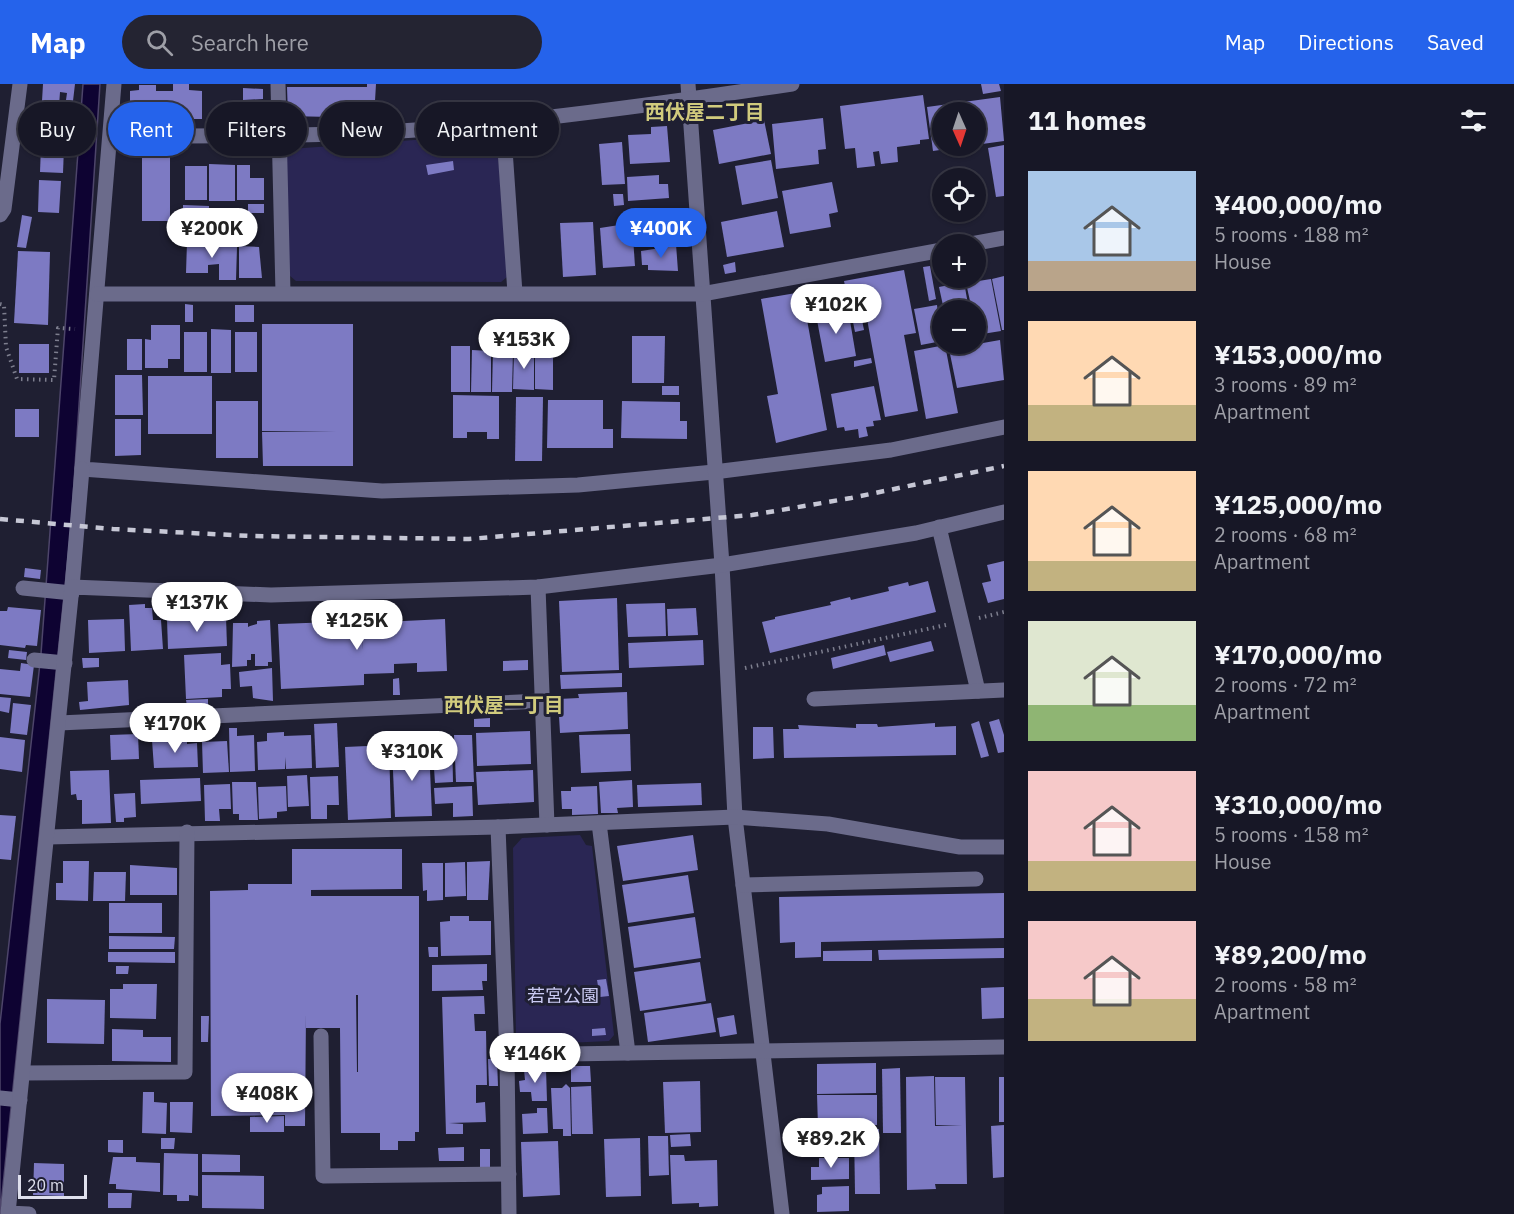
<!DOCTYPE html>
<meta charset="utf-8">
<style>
:root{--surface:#171726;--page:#242432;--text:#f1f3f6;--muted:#9e9fa7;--line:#363643;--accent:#2563eb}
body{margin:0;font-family:"IBM Plex Sans","Noto Sans JP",sans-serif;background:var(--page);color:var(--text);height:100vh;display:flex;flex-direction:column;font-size:22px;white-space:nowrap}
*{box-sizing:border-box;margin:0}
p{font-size:20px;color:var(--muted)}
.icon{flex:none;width:33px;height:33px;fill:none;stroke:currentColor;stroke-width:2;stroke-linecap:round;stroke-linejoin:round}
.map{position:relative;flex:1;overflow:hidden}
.details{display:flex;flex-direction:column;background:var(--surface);width:510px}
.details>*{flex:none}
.guide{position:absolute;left:18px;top:18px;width:570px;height:54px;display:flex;gap:12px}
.needle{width:39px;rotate:177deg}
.controls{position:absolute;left:932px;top:18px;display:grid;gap:12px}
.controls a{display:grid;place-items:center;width:54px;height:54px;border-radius:50%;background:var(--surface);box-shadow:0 2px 4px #0004,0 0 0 2px var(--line);font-size:30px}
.scale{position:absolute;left:18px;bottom:15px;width:69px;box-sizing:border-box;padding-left:6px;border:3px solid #dfe0ed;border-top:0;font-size:16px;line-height:21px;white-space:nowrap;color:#dfe0ed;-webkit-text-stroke:4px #1f1f32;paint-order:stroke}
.price{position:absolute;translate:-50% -51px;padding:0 14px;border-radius:21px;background:#fff;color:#222;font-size:20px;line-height:39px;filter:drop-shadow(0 2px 3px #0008)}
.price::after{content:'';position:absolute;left:50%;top:36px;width:18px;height:14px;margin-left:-9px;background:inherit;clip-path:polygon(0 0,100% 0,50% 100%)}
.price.active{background:var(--accent);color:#fff}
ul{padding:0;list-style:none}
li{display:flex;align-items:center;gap:18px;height:150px;padding:0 24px}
li span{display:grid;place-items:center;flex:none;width:168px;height:120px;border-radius:0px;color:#555}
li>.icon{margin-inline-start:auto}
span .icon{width:72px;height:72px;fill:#fffc;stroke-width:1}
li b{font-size:26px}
h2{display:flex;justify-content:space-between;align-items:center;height:72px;padding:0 24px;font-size:26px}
.pill{padding:0 21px;border-radius:27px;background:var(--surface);box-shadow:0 2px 4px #0004,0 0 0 2px var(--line);font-size:21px;line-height:54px}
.pill.active{background:var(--accent);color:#fff}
header{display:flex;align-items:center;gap:36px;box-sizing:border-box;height:84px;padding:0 30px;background:var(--accent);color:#fff}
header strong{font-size:28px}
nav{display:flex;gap:33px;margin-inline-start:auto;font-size:21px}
.search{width:420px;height:54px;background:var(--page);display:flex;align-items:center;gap:15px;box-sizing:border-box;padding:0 21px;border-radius:33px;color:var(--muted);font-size:22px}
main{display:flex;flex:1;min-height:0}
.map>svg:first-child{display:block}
.green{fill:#2a2654}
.water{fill:#0e0332;stroke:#4d456a;stroke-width:1.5}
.building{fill:#7d7ac3;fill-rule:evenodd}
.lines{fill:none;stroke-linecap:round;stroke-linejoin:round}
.path{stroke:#7d7e8e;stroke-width:4;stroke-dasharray:1.5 4.5;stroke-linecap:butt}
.minor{stroke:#6b6b8b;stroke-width:15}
.rail{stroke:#c6c7d5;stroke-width:4.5;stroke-dasharray:8 8;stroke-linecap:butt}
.labels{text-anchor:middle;stroke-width:6;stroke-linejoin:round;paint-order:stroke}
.park-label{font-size:18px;fill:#cbcbf3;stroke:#1f1f32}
.neighbourhood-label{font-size:20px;font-weight:bold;fill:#d1cb7d;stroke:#1f1f32}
</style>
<header>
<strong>Map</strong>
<div class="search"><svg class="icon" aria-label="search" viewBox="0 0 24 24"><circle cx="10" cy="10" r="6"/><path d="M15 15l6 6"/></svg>Search here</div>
<nav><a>Map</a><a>Directions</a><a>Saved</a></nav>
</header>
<main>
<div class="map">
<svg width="1004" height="1130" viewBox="0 0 1004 1130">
<rect width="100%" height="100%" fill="#1f1f32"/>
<g class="green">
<polygon points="487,48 497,55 507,193 501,198 296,197 289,191 285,70 290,65 456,53"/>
<polygon points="580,751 586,761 592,762 614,951 609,957 524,961 516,953 513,764 522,754"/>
</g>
<polygon class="water" points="83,0 100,0 71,444 0,1130 0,940 41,570"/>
<g class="building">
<polygon points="43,0 75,0 73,17 66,16 67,9 60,8 58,36 41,34"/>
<polygon points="173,0 189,0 189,6 202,7 202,35 171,35 171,39 152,39 152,35 130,35 130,7 139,6 139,1 156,1 156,7 173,7"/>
<polygon points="367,0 376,0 374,34 288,32 287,3 367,3"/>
<polygon points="981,0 999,0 1001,7 983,10"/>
<polygon points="243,4 263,5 263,15 243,16"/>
<polygon points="923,11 929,55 920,56 920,60 897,63 898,78 881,80 879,67 873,68 875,82 857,84 855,64 845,65 840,22"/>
<polygon points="1000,13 1004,57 975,61 975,28 942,28 942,62 961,63 933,67 927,23"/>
<polygon points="823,34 826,65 818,66 819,80 776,85 772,40"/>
<polygon points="764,36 771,70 719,80 713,46"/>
<polygon points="667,42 670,78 630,80 628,51 651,50 651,43"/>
<polygon points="622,58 625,100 602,101 599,60"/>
<polygon points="1004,61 1004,112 996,113 988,64"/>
<polygon points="41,62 64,63 63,89 40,88"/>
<rect x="142" y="66" width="28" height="71"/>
<polygon points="771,76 778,114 742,121 735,82"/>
<polygon points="453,77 454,86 428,91 426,81"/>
<polygon points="209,80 235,81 235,117 209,117"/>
<polygon points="237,81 250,81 250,94 264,94 264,116 237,116"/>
<rect x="185" y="82" width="22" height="34"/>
<polygon points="659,91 659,100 668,100 669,114 628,117 627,93"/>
<polygon points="39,96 61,97 59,129 38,128"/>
<polygon points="832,98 838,128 829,130 831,143 790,150 782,107"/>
<polygon points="613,110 623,110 624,121 614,122"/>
<rect x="248" y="120" width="16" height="9"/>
<polygon points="183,121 209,122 209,157 183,157"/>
<polygon points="777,127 784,163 727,173 721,138"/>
<polygon points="211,130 236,131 235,140 247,139 247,154 211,154"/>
<polygon points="22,131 32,133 26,164 17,163"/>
<polygon points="651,133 651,136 674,135 675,156 641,156 639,134"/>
<polygon points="593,138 596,191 563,193 560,139"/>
<polygon points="632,139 635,182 603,184 600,144"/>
<polygon points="187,158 229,158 229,163 237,163 236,196 219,196 219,180 208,181 208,189 186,189"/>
<polygon points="667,160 676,160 678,187 648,186 648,181 642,181 641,167 667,163"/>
<polygon points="239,162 259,163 262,194 239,194"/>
<polygon points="18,167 50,168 48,241 14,239"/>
<polygon points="735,178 736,188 725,190 723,181"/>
<polygon points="930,182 936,215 929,217 923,183"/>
<polygon points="904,186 916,249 904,251 918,327 885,333 863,213 848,216 844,197"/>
<polygon points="1004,192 1004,246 1002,246 992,195"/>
<polygon points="991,195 1001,247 976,251 975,226 972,226 966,199"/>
<polygon points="964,198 969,226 944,226 939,203"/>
<polygon points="802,208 827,346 776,359 767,312 778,310 761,215"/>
<polygon points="185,220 193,221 193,238 185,238"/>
<rect x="235" y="221" width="19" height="17"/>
<polygon points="937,221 942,257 921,261 914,225"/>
<polygon points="848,225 856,272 825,278 816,231"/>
<polygon points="860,226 864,246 855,248 851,228"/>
<polygon points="262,240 353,240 353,382 263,382 262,348 336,347 262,347"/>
<polygon points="151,241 180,241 180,275 168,275 168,284 145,284 145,255 151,256"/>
<polygon points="211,245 231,246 231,289 211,289"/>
<rect x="184" y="248" width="23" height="40"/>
<rect x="235" y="248" width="22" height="40"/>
<polygon points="632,252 665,252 664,299 632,299"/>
<rect x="127" y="255" width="15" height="31"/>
<polygon points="1000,256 1004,296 957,304 949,265"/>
<rect x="19" y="260" width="30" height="29"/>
<polygon points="945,261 958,329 926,335 914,267"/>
<rect x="451" y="262" width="19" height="46"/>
<polygon points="472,266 491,267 491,308 471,308"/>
<polygon points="493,266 513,267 512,308 492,308"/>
<polygon points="514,267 534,267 534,306 513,305"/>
<polygon points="535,267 553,267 553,306 535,305"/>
<polygon points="871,274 872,279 854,283 854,277"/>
<polygon points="115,291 142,291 143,331 115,331"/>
<rect x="148" y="292" width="64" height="58"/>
<rect x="662" y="302" width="17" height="9"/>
<polygon points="874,302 881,336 873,337 874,342 866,343 868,352 859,354 858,345 845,347 844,343 837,344 831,310"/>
<polygon points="453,311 499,312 499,355 487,355 487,348 467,348 467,354 453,354"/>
<polygon points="516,313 543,313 542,377 515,377"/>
<polygon points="548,316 603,316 603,345 613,345 613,364 547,364"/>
<rect x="216" y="317" width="42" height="57"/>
<polygon points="622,317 680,318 680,337 687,337 687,355 621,354"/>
<rect x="15" y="325" width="24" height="28"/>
<polygon points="115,335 141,335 141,371 115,372"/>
<polygon points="1004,477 1004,515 988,519 982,499 991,497 987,481"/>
<polygon points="25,484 41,486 40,495 24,493"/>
<polygon points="928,497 936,528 770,569 762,538 775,535 775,533 831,521 830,518 850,513 851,516 889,507 888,503 908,498 909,502"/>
<polygon points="617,514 619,586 562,588 559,517"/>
<polygon points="665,519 666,552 628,553 626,520"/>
<polygon points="145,520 145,524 152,524 153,536 161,536 163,565 131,567 129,521"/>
<polygon points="8,523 41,526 37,562 26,561 25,564 0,561 0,527 7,527"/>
<polygon points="696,524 698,551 668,552 667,525"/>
<polygon points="226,533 227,562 168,565 167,535"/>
<polygon points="124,535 125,567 89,569 88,536"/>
<polygon points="445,535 447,587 417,588 417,579 394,580 394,589 364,590 364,601 281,605 278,540 362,537 363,566 363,539"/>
<polygon points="270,536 272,578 268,578 268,582 255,582 255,570 251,570 251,576 247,576 247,582 232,583 233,539 248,539 248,543 250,542 257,540 257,537"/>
<polygon points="703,556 704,581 629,584 628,559"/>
<polygon points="931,557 934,567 890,578 887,568"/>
<polygon points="884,561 886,571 833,585 831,574"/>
<polygon points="9,566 27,568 26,576 8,574"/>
<polygon points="221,569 221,581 230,580 231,605 222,605 222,613 186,615 184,571"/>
<polygon points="82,574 99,574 99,583 83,584"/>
<polygon points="528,576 528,586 503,587 503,577"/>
<polygon points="21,579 34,581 30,613 0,610 0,585 20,587"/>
<polygon points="272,584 273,617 253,614 252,602 240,603 239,588"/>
<polygon points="622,589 622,603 561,605 560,591"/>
<polygon points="399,594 400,611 393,611 393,595"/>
<polygon points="128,596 129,621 80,626 79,618 88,617 87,598"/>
<polygon points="627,608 628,645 560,649 558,615 579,614 578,610"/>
<polygon points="0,613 11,614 9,629 0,627"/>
<polygon points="208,615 208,621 187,622 186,616"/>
<polygon points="13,619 31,621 27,651 10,649"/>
<polygon points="490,634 490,643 474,643 474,635"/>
<polygon points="999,635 1004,651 1004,668 998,669 989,638"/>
<polygon points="979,637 989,672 981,674 971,640"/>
<polygon points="337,639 339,683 316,684 314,640"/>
<polygon points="935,639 935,643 956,642 956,671 784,674 783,645 799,645 798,641 856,644 856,640 877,640 878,643"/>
<polygon points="753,643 773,643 774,674 753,675"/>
<polygon points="229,644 237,644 237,652 254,651 255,687 230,688"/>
<polygon points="530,647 531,680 477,682 476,649"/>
<polygon points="284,648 284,652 311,651 312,684 286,685 286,673 285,685 258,686 257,658 267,657 267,649"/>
<polygon points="138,650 139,675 111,676 110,651"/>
<polygon points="630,650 631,687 581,689 579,651"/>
<polygon points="454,651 472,651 474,698 456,698"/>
<polygon points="452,652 453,698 435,699 433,669 437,669 436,653"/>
<polygon points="0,653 25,656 22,688 0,685"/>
<polygon points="187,655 187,660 197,659 198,683 154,684 152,656"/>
<polygon points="227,657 229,688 203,689 202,658"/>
<polygon points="389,661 391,734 348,736 345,663"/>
<polygon points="429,662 432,732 395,733 392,664"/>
<polygon points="109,686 111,739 82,740 82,716 77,716 76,710 71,711 70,687"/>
<polygon points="533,686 534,718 478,721 476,688"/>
<polygon points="307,691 309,722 288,723 287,692"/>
<polygon points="338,692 339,721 327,721 327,735 311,735 310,693"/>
<polygon points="200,694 201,717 141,720 140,696"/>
<polygon points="632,696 633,723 617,724 618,729 601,729 599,698"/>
<polygon points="232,698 256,698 258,736 239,736 239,730 233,730"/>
<polygon points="701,699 702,721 638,723 637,701"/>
<polygon points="230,700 231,725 219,725 220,737 205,737 204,701"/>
<polygon points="286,702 287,727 277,728 277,734 259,735 258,703"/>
<polygon points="472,702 473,732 453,733 453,719 435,720 434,704"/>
<polygon points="597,702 598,730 572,731 572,725 562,725 561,707 571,707 571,703"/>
<polygon points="135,709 136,733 124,734 124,738 116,738 114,710"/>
<polygon points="0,731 16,732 11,776 0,775"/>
<polygon points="693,751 698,786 623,797 617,762"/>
<path d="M 292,765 L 402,765 L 402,805 L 311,806 L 311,812 L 419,812 L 419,1048 L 415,1048 L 415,1057 L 398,1057 L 398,1066 L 380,1066 L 380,1049 L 341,1049 L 340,944 L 306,944 L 306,929 L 305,1042 L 285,1042 L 285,1031 L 211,1032 L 210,807 L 248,806 L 248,800 L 292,800 ZM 356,911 L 358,911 L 358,988 L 357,988 Z"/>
<polygon points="63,777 89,777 88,817 56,816 56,799 63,799"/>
<polygon points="490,777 488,816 467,816 467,778"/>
<polygon points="465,778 466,812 445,813 445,779"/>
<polygon points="422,779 443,779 443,816 427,817 427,806 423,807"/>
<polygon points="130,781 177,784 177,811 130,811"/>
<polygon points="94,788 126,788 125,817 93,817"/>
<polygon points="688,791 694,829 628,839 622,801"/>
<polygon points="1004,809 1004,854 821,858 821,873 795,874 795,858 780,859 779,813"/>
<rect x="109" y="819" width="53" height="30"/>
<polygon points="450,832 469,832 469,837 491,837 491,871 441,872 440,838 450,837"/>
<polygon points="695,833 701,874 634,884 628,843"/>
<polygon points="109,852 175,853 174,865 109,865"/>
<polygon points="428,863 438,863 438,873 429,873"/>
<polygon points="1004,864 1004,874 879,876 878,866"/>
<polygon points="872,866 872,877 823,877 823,867"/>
<polygon points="108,868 175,868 175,879 108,878"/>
<polygon points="700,878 706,917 640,927 634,888"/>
<polygon points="487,880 487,897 482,897 483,906 432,907 432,881"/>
<polygon points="116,882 129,882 128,890 116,890"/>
<polygon points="606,895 609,912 600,913 597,896"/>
<polygon points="123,900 157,900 156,935 110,934 110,905 123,905"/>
<polygon points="1004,903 1004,934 982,935 981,904"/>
<polygon points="484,912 485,930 474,930 475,947 486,947 487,1001 476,1001 476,1019 485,1018 486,1038 449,1039 463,1040 463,1050 446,1050 442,913"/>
<polygon points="47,915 105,916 104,960 47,959"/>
<polygon points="711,919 716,948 648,958 644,929"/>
<polygon points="734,931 737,950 720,953 717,934"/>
<polygon points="201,932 209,932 208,958 201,958"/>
<polygon points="605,944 606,951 592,952 592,945"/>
<polygon points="112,945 143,946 143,953 171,953 171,978 112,977"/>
<polygon points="488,975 497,975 498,1002 489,1002"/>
<polygon points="876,979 876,1009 817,1010 817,980"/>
<polygon points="571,982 590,982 591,998 571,998"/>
<polygon points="900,984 901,1049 883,1049 882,985"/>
<polygon points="546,985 547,1017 532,1017 531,1008 520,1008 519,997 525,996 524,986"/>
<polygon points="934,992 935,1042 962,1041 936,1041 935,993 965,993 967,1100 935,1100 936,1105 907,1106 906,993"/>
<rect x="999" y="993" width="5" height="45"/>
<polygon points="700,997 701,1048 665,1049 663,998"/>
<polygon points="566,1000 570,1004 571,1052 563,1052 563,1045 553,1045 551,1004 562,1004"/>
<polygon points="591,1002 593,1050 572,1050 571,1003"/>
<polygon points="143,1008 154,1008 154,1018 167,1019 166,1050 142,1049"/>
<polygon points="817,1011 877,1011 877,1041 818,1042"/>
<polygon points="170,1018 193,1018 192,1049 170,1048"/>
<polygon points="537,1024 547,1024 548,1049 523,1050 522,1030 537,1029"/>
<polygon points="284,1032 284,1048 250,1048 250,1033"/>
<polygon points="1004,1041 1004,1093 993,1094 991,1042"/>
<polygon points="828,1045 848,1045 848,1067 813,1067 813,1049 828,1048"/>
<polygon points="879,1045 880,1110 855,1110 854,1046"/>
<polygon points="690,1050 691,1062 671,1063 670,1051"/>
<polygon points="648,1052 668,1052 669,1091 649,1092"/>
<polygon points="161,1054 175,1054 174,1065 161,1065"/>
<polygon points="640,1054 641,1112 606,1113 604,1055"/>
<polygon points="108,1056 123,1056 123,1069 108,1068"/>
<polygon points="558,1057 560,1111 523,1113 521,1058"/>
<polygon points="464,1063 464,1077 439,1077 438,1064"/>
<polygon points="480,1065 490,1065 490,1084 480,1083"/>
<polygon points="164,1069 198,1070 198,1112 189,1111 189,1117 177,1117 177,1111 163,1111"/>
<polygon points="202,1070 240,1071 240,1088 202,1088"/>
<polygon points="670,1071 684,1071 685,1077 717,1076 718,1122 699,1123 699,1119 672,1120"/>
<polygon points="113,1073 136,1073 136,1078 160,1079 160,1108 116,1105 116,1100 109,1100"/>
<polygon points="819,1074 849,1074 849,1095 811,1096 811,1083 819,1083"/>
<polygon points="34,1079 64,1080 64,1112 33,1111"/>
<polygon points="202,1091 264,1092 264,1125 202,1124"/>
<polygon points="849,1102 849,1127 817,1128 817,1111 822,1110 822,1103"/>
<polygon points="108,1109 132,1109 131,1124 108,1124"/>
</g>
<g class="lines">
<g class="path">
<polyline points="0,220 4,221 6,263 17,295 54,296 58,244 75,245"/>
<polyline points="979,534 1004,528"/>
<polyline points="745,584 946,541"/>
</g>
<g class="minor">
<polyline points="114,0 82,385 382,407 578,401 714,388 891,366 1004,343"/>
<polyline points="278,0 283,209"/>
<polyline points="688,0 722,481 735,733 782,1130"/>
<polyline points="503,37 515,209"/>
<path d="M 111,52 C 226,52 341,53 455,43 C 568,33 680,17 792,0"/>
<polyline points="0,131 4,125 20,0"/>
<polyline points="971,160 1004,154"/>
<polyline points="97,210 702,210 942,166"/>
<polyline points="939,443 978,607"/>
<polyline points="72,503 82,385"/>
<polyline points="538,503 547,741"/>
<polyline points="23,504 72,509"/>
<polyline points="34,576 65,579"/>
<polyline points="814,615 1004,606"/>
<polyline points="59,639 541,617"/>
<polyline points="599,739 628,969"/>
<polyline points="498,743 507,971 509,1130"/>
<polyline points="47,753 498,743 735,733 828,740 960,763 1004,763"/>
<polyline points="743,801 976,795"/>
<polyline points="321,952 323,1092 509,1090"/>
<polyline points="507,971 1004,963"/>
<polyline points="23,989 185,988 187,748"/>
<polyline points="0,1014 20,1016"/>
<polyline points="29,1130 8,1129 72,503 271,511 538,503 722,481 916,449 1004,428"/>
</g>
<polyline class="rail" points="0,435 113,445 251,452 469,455 752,431 851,414 1004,382"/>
</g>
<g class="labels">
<g class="park-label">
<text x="563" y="918">若宮公園</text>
</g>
<g class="neighbourhood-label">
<text x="705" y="35">西伏屋二丁目</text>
<text x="504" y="628">西伏屋一丁目</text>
</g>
</g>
</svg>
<div class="controls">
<a><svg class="needle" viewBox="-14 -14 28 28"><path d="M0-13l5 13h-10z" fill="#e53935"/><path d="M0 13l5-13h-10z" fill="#9e9fa7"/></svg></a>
<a><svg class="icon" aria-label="locate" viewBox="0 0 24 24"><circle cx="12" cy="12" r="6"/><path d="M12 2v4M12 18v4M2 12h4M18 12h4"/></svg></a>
<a>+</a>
<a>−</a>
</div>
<div class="scale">20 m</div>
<b class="price" style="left:212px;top:175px">¥200K</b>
<b class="price active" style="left:661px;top:175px">¥400K</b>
<b class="price" style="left:836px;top:251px">¥102K</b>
<b class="price" style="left:524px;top:286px">¥153K</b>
<b class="price" style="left:197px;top:549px">¥137K</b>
<b class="price" style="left:357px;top:567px">¥125K</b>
<b class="price" style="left:175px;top:670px">¥170K</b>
<b class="price" style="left:412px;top:698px">¥310K</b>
<b class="price" style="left:535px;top:1000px">¥146K</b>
<b class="price" style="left:267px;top:1040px">¥408K</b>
<b class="price" style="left:831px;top:1085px">¥89.2K</b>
<div class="guide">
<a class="pill">Buy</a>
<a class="pill active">Rent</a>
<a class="pill">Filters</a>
<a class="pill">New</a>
<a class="pill">Apartment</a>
</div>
</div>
<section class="details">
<h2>11 homes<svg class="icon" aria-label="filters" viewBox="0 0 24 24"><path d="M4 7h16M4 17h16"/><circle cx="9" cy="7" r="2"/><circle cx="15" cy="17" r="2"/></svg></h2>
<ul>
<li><span style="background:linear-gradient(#a9c7e8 75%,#b9a48a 0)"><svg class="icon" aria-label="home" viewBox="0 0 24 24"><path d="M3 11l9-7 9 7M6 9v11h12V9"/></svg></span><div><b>¥400,000/mo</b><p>5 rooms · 188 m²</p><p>House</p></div></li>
<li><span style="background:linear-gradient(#ffd9b3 70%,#c2b280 0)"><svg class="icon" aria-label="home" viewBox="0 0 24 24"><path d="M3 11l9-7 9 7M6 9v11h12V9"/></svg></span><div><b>¥153,000/mo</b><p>3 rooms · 89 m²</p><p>Apartment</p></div></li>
<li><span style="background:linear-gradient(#ffd9b3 75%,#c2b280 0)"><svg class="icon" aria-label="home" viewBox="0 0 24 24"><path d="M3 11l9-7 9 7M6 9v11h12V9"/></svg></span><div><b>¥125,000/mo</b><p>2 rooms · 68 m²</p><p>Apartment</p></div></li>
<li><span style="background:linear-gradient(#dfe7d0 70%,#8fb573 0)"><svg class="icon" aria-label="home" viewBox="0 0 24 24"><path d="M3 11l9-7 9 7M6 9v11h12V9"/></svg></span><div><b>¥170,000/mo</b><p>2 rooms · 72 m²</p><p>Apartment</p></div></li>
<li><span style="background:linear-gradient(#f6c9c9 75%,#c2b280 0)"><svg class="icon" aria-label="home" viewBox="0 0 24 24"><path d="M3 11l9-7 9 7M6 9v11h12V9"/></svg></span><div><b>¥310,000/mo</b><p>5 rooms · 158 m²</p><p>House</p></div></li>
<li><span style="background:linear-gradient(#f6c9c9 65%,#c2b280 0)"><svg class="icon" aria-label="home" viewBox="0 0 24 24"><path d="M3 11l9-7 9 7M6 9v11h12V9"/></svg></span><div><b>¥89,200/mo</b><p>2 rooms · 58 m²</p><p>Apartment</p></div></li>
</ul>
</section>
</main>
